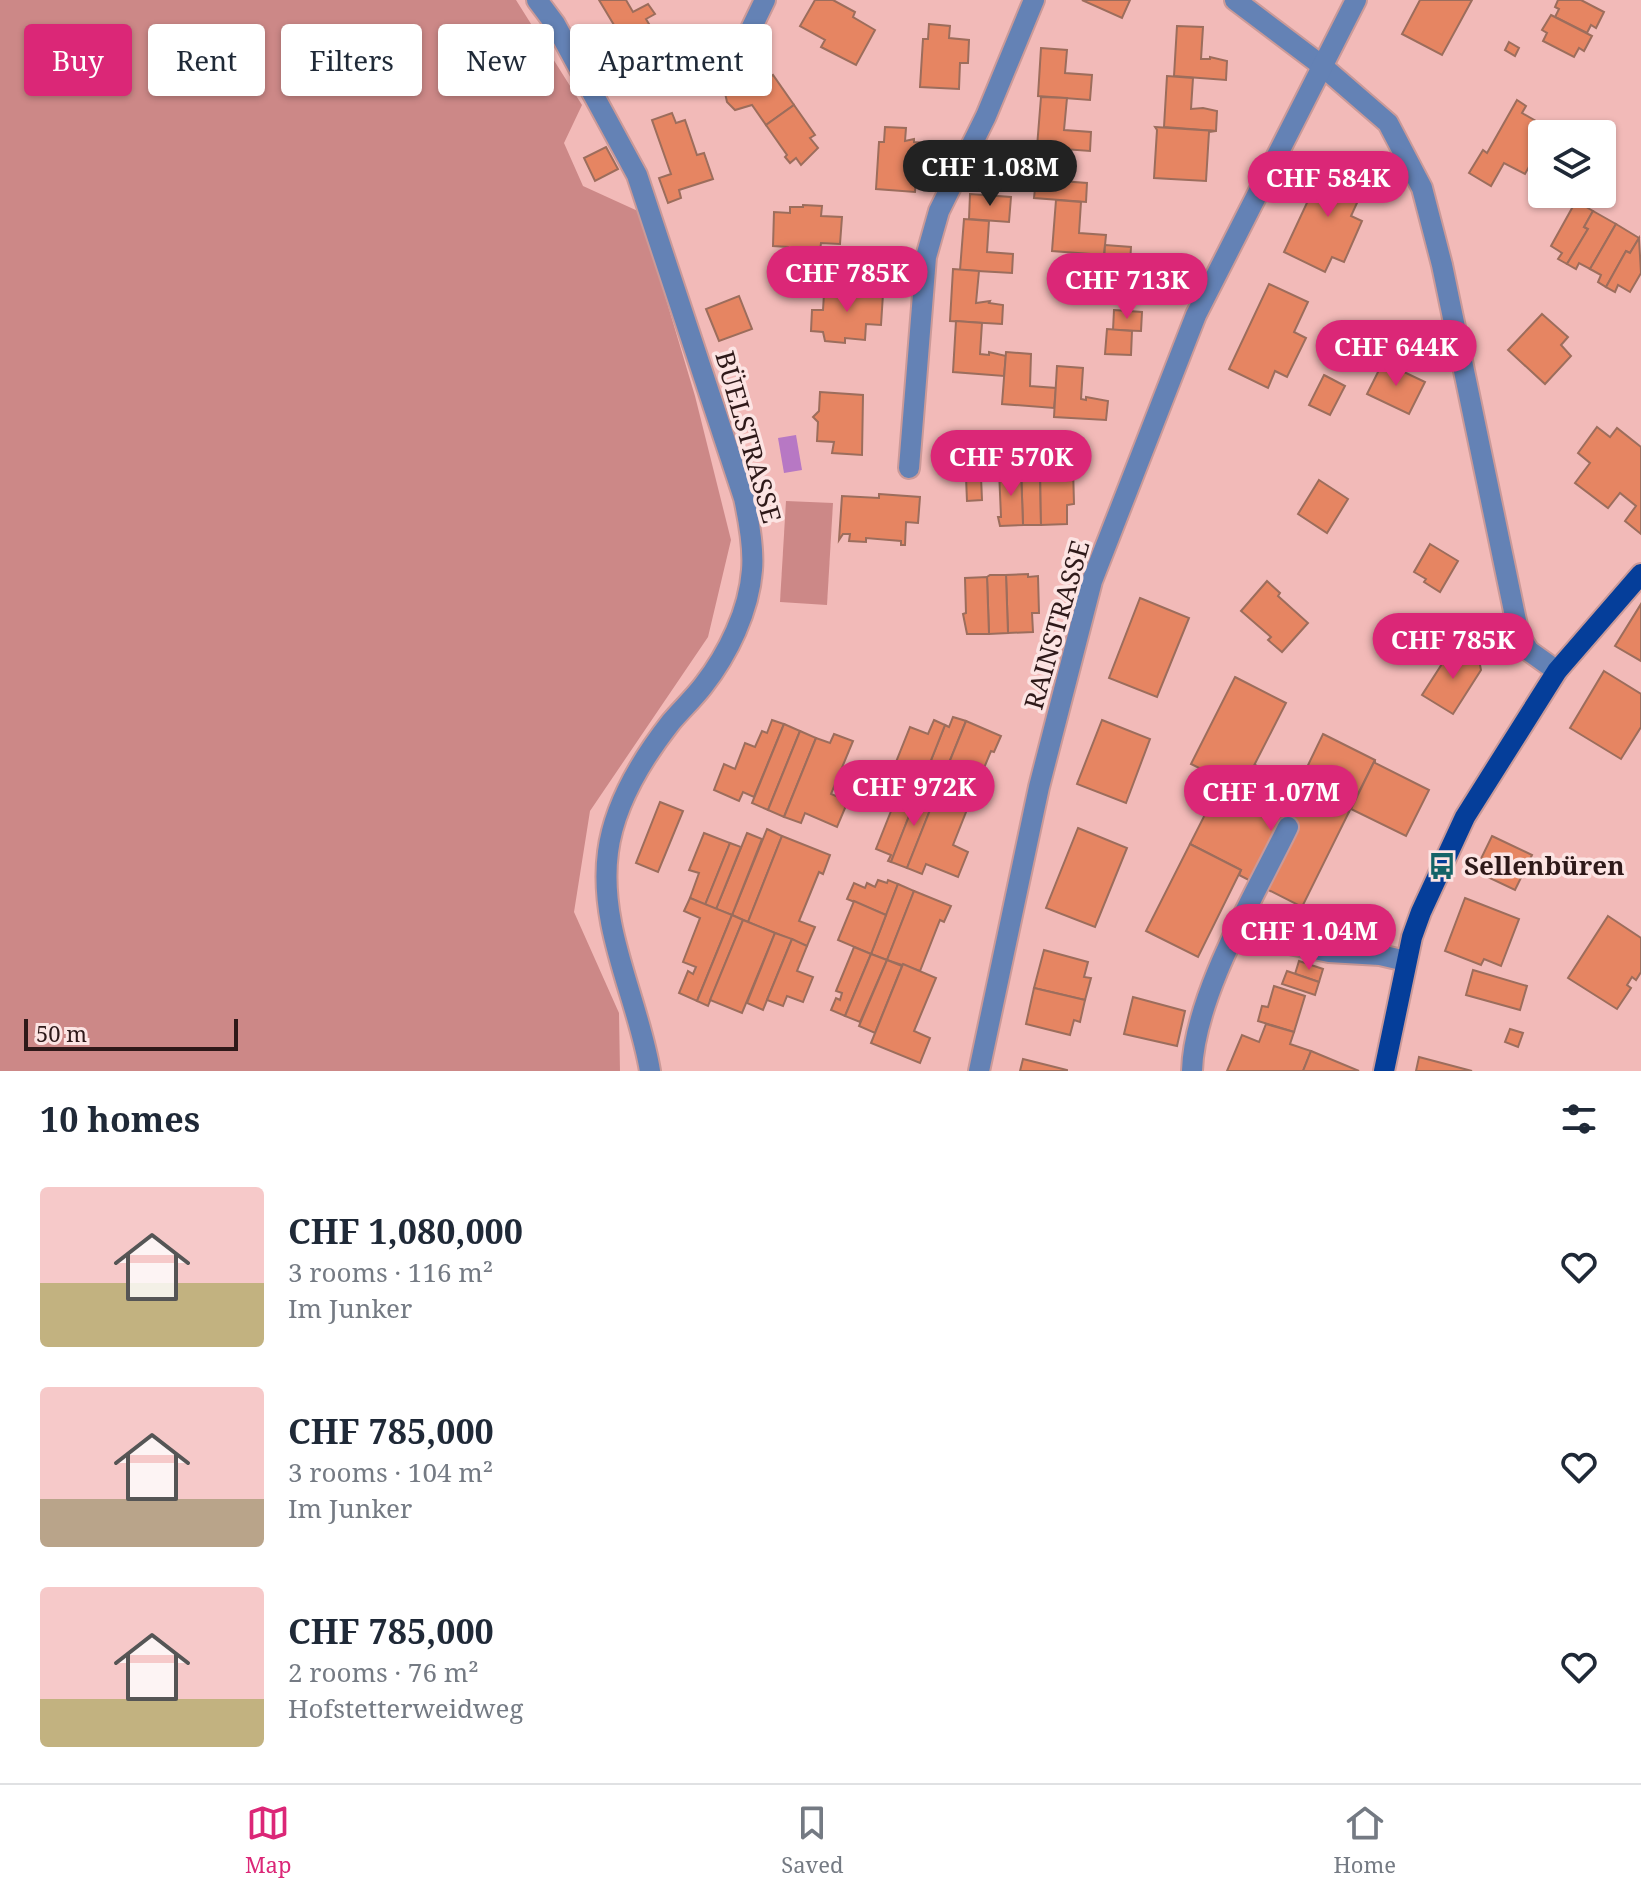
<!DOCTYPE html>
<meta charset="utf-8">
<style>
:root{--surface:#fff;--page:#f2f2f3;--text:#1f2937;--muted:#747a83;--line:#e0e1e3;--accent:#db2777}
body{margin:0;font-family:"Noto Serif",serif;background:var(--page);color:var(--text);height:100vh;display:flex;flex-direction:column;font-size:30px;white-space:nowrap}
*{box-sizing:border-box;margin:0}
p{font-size:26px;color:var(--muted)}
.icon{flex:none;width:44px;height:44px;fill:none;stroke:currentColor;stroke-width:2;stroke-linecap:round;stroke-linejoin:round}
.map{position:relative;height:1071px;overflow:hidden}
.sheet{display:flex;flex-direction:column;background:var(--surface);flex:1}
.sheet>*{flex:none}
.top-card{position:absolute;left:24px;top:24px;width:800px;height:72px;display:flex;gap:16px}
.controls{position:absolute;left:1528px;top:120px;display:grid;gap:16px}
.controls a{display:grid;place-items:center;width:88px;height:88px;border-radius:8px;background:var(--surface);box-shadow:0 2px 6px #0004;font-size:40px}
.scale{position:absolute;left:24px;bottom:20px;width:214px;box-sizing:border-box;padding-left:8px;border:4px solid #2e1919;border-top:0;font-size:22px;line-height:28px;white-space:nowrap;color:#2e1919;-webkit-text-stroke:6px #fce4e3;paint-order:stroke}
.price{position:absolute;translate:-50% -68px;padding:0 18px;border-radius:28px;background:var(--accent);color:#fff;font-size:26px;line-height:52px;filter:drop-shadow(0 2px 4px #0008)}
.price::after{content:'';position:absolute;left:50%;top:48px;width:24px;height:18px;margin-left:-12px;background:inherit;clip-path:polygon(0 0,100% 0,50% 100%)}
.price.active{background:#222;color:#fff}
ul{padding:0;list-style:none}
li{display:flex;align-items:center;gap:24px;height:200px;padding:0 40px}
li span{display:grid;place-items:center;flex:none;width:224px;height:160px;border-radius:8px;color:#555}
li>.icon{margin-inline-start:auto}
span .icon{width:96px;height:96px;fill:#fffc;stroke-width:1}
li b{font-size:34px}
h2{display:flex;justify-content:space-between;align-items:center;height:96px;padding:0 40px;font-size:34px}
.pill{padding:0 28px;border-radius:8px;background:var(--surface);box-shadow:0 2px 6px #0004;font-size:28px;line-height:72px}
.pill.active{background:var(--accent);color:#fff}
.tabs{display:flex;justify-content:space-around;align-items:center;height:112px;border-top:2px solid var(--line);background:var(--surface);font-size:22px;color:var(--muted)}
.tabs a{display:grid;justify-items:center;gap:4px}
.tabs .active{color:var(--accent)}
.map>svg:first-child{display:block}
.green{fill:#cc8887}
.water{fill:#b778c4}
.building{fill:#e68562;stroke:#9c6d5c;stroke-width:2}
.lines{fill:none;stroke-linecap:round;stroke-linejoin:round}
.minor-casing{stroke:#cb9a98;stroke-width:24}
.major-casing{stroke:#cb9a98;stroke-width:24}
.minor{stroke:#6482b5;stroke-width:20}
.major{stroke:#053e9a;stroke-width:20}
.labels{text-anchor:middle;stroke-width:7;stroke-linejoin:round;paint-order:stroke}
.street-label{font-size:26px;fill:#2e1919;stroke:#fce4e3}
.poi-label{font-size:26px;font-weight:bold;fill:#2e1919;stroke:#fce4e3;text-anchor:start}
</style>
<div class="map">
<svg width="1641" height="1071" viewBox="0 0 1641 1071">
<rect width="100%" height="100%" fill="#f2bab8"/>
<g class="green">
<polygon points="0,0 516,0 582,105 564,143 583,186 640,212 695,396 731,540 708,637 590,811 574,912 619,1013 620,1071 0,1071"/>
<polygon points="786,501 833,503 827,605 780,602"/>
</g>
<polygon class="water" points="796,435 802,470 784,473 778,438"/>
<g class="building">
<polygon points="599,0 626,0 633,12 648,4 655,14 646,19 666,52 674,47 678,54 639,76 637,73 641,70"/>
<polygon points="815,0 833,0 855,12 853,17 875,30 856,65 821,47 825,40 800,26"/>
<polygon points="1082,0 1130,0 1122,18"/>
<polygon points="1420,0 1472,0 1442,55 1402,34"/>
<polygon points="1558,0 1581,0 1604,12 1596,28 1591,25 1587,33 1555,17 1559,9 1555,7"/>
<polygon points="1551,15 1592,36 1584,51 1579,48 1574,57 1543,41 1547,33 1542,30"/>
<polygon points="929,24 950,26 949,38 969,40 968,63 960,63 959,89 920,87 923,39 928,39"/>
<polygon points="1177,26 1203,27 1201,59 1210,59 1210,57 1227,61 1226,80 1174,76"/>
<polygon points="1509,42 1519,48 1515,56 1505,50"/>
<polygon points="1041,48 1067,50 1065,73 1092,75 1090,100 1038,96"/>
<polygon points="741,71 753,89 773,75 794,105 766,125 752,105 735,110 727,102 723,84"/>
<polygon points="1167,76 1193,78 1191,109 1203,108 1217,111 1216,131 1164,127"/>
<polygon points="1041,97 1067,98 1064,130 1091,132 1090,151 1037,147"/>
<polygon points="1517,100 1526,106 1522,113 1550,129 1547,134 1542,134 1542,143 1525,174 1504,163 1491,186 1469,173 1483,150 1487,153"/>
<polygon points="794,105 815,135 810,138 818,148 801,165 796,158 790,163 785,157 787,155 766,125"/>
<polygon points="672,113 676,123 685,120 697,155 704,153 713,179 679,190 681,198 668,203 659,178 671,174 652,120"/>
<polygon points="885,127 906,128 905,141 914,139 914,142 925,143 924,166 917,165 915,192 876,189 879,142 884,142"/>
<polygon points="1155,127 1216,131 1209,132 1206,181 1154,178 1157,130"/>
<polygon points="1012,144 1038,146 1035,187 1010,185"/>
<polygon points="606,147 618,169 595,181 584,158"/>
<polygon points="1037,147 1063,149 1061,181 1087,183 1086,202 1034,198 1035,189 1031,188 1035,187"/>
<polygon points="1326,162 1367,181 1351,216 1362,221 1344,262 1332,257 1325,272 1284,252"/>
<polygon points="970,194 1011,197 1009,222 969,219"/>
<polygon points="1056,200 1081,202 1079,233 1106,235 1104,255 1052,251"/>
<polygon points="1576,201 1593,211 1584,227 1588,229 1567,264 1558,259 1562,253 1551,246"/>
<polygon points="803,205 822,206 821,216 842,217 840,244 821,243 820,251 805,251 805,258 790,257 788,247 773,246 774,212 790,213 790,207 803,207"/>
<polygon points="1593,211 1616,224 1590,269 1579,263 1576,269 1567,264 1588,229 1584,227"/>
<polygon points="964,219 989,221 987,252 1013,254 1012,273 960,270"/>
<polygon points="1616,224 1639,238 1630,253 1626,251 1606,287 1598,282 1601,275 1590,269"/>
<polygon points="1639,238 1641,273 1630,292 1618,285 1615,292 1606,287 1626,251 1630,253"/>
<polygon points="1105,245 1131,247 1129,279 1155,280 1154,300 1102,296"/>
<polygon points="953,269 979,271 976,303 990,301 989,303 1003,305 1002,324 950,321"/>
<polygon points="845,277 855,278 854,292 883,294 881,325 866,324 865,340 845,338 845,343 825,341 823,332 811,331 812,310 823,310 824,294 835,295 835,291 843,292"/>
<polygon points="1269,284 1308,302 1294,332 1306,338 1287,377 1275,371 1268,388 1229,369"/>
<polygon points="739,296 752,329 719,341 706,309"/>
<polygon points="1114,310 1142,312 1141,331 1113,330"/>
<polygon points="1542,314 1568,337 1561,345 1571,356 1545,384 1508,350"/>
<polygon points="956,321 982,323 980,354 989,355 989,352 1006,356 1004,376 953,372"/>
<polygon points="1107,329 1132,331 1131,355 1105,354"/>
<polygon points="1006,352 1031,354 1030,386 1056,388 1054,408 1002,404"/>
<polygon points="1383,362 1425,382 1409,414 1367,394"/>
<polygon points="1057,366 1083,368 1081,399 1086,400 1086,397 1108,401 1106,420 1054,417"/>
<polygon points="1324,375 1345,386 1330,415 1309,405"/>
<polygon points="820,392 863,395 862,455 832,453 834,442 817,441 818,422 813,417 819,411"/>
<polygon points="1597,427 1610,437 1617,428 1641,447 1641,534 1625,521 1636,506 1620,493 1608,508 1575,483 1590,463 1578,453"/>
<polygon points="1040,466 1041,525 1023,525 1021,469"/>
<polygon points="1040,466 1073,468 1074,504 1067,505 1067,524 1041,525"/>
<polygon points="1021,469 1023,525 1000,526 998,517 1001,517 999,470"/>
<polygon points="966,477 981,477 982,500 967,501"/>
<polygon points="1319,480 1348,499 1327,533 1298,514"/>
<polygon points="879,494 920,497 918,523 906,522 905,545 901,545 901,541 866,538 866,542 849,541 850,534 843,534 839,540 842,496 879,498"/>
<polygon points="1430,544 1458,561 1440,592 1424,582 1426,579 1414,572"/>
<polygon points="1028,574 1028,577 1038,576 1039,613 1032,613 1033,632 1008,633 1006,575"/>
<polygon points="990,575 1006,575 1008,633 989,634 987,577"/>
<polygon points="987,577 989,634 967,634 963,614 966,613 965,578"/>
<polygon points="1267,581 1280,593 1278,596 1308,623 1282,652 1268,640 1271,637 1241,611"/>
<polygon points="1140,598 1189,618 1157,697 1109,678"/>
<polygon points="1641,604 1641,661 1615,646"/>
<polygon points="1451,650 1463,658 1467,653 1479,660 1481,670 1453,714 1422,695"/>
<polygon points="1604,671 1641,694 1641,727 1621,759 1570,728"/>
<polygon points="1235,677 1286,703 1242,789 1191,764"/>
<polygon points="953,717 966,721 936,795 920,788 945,725 949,727"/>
<polygon points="772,720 784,724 754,797 743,792 739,801 714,790 724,764 735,769 745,743 755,747 762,731 767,733"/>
<polygon points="934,720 945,725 920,788 903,781 905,777 892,772 910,727 928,734"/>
<polygon points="1102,720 1150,739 1126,803 1077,784"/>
<polygon points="966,721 1001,736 994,752 991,751 968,807 936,795"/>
<polygon points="784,724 800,731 768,810 752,803"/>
<polygon points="800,731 816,738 784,817 768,810"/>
<polygon points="834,734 853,741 831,794 848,801 837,827 805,813 801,823 784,817 816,738 830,743"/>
<polygon points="1323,734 1375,760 1349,812 1298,786"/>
<polygon points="1375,760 1375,763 1429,790 1406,836 1351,809"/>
<polygon points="1255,765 1349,812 1302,907 1239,875 1241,870 1190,844 1223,779 1242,789"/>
<polygon points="903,781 920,788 891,862 888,861 891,855 876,849"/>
<polygon points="920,788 936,795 907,868 891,862"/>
<polygon points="936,795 968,807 953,845 968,852 958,877 926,864 922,874 907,868"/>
<polygon points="660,802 683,811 658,872 636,863"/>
<polygon points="1078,828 1127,848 1095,927 1046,908"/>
<polygon points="767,829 782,836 748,922 732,915"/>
<polygon points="704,833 730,843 705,905 690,898 699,873 689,870"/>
<polygon points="747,833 762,839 732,915 716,909"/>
<polygon points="782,836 830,855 823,874 819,872 799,921 815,927 807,946 748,922"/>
<polygon points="1492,836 1532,855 1515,890 1475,871"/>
<polygon points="730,843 741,847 716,909 705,905"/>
<polygon points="1190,844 1241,870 1198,957 1146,931"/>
<polygon points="878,880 887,883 888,880 898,884 886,915 847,899 854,883 865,888 867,883 875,887"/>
<polygon points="898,884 914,891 887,960 871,954"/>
<polygon points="914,891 951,906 944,922 940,920 920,971 887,960"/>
<polygon points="690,898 732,915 697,1001 679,993 688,971 693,974 696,967 683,962 700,918 684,911"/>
<polygon points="1465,898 1519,919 1501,966 1484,959 1481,965 1445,951"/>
<polygon points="854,901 886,915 871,954 838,940"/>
<polygon points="732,915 743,920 708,1006 697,1001"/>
<polygon points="1608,916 1641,938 1641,972 1636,980 1632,977 1627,985 1631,988 1617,1009 1568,978"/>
<polygon points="743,920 775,933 742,1013 710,1000"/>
<polygon points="775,933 792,939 763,1010 747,1003"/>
<polygon points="792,939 807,946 797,971 813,977 803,1002 787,996 783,1006 767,1000"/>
<polygon points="854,947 871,954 845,1016 831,1010 836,998 840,1000 842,993 836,991"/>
<polygon points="1044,950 1088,962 1084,977 1091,978 1085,1000 1034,988"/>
<polygon points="871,954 887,960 860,1022 845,1016"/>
<polygon points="887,960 902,966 875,1033 859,1026"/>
<polygon points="1299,961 1323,969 1319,982 1295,974"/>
<polygon points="903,964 936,978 914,1031 930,1038 920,1063 871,1043"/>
<polygon points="1473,970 1527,986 1520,1010 1466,995"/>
<polygon points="1287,971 1319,982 1315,995 1282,984"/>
<polygon points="1274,986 1305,996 1294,1032 1258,1021 1262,1006 1268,1007"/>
<polygon points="1034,988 1085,1000 1080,1022 1074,1020 1070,1035 1026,1024"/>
<polygon points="1133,997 1185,1011 1177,1046 1124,1034"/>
<polygon points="1266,1024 1294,1032 1290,1044 1311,1051 1303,1071 1227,1071 1242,1035 1259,1042"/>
<polygon points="1510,1029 1523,1033 1518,1047 1505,1042"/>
<polygon points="1311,1051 1359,1071 1303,1071"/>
<polygon points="1419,1057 1472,1071 1416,1071"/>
<polygon points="1023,1059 1067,1070 1067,1071 1020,1071"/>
</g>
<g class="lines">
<g class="minor-casing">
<g id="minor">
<path d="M 537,0 L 555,24 L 637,175 L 744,498 C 749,521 754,547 752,570 C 749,611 728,654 703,686 C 693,699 681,710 671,722 C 642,759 614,805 608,852 C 598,928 638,998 650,1071"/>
<polyline points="1235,0 1321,65 1388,123 1422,188 1442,265 1519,635 1529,651 1557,671"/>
<polyline points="751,29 765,0"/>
<polyline points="909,468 926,257 939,211 986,116 1034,0"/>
<polyline points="1245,935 1329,952 1380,955 1406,961"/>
<polyline points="979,1071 1039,787 1092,581 1196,315 1356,0"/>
<path d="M 1192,1071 C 1194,996 1255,895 1288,827"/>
</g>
</g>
<g class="major-casing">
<polyline id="major" points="1384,1071 1412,937 1421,912 1465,817 1557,671 1641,574"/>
</g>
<use href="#minor" class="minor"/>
<use href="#major" class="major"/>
</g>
<defs>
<g id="bus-bare" transform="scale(2.16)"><path d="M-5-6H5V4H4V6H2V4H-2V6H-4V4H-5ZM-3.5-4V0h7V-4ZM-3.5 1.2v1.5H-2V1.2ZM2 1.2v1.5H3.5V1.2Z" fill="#146468" stroke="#fce4e3" stroke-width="2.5" paint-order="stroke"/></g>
</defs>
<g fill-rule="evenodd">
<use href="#bus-bare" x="1442" y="866"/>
</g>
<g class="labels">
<g class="street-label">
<text transform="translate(748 437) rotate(74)" y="9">BÜELSTRASSE</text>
<text transform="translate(1057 625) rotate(-74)" y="9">RAINSTRASSE</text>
</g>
<g class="poi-label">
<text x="1464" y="875">Sellenbüren</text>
</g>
</g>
</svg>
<div class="controls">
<a><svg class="icon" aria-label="layers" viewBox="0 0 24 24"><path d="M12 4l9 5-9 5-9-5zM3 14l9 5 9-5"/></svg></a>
</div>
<div class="scale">50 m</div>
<b class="price active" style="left:990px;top:208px">CHF 1.08M</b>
<b class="price" style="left:1328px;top:219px">CHF 584K</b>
<b class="price" style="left:847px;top:314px">CHF 785K</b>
<b class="price" style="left:1127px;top:321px">CHF 713K</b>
<b class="price" style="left:1396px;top:388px">CHF 644K</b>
<b class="price" style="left:1011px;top:498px">CHF 570K</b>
<b class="price" style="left:1453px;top:681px">CHF 785K</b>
<b class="price" style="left:914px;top:828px">CHF 972K</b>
<b class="price" style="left:1271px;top:833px">CHF 1.07M</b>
<b class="price" style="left:1309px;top:972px">CHF 1.04M</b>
<div class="top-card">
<a class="pill active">Buy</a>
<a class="pill">Rent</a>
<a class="pill">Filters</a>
<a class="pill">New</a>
<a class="pill">Apartment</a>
</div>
</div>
<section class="sheet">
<h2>10 homes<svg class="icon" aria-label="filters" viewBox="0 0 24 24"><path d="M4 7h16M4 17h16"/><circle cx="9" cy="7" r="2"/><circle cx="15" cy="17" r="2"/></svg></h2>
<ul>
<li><span style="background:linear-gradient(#f6c9c9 60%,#c2b280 0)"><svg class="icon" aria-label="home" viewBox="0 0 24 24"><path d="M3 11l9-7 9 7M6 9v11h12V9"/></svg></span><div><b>CHF 1,080,000</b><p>3 rooms · 116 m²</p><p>Im Junker</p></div><svg class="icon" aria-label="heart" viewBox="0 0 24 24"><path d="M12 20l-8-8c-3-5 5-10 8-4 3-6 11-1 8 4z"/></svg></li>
<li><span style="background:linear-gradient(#f6c9c9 70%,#b9a48a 0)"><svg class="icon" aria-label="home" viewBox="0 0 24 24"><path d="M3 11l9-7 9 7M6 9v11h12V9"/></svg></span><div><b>CHF 785,000</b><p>3 rooms · 104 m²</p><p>Im Junker</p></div><svg class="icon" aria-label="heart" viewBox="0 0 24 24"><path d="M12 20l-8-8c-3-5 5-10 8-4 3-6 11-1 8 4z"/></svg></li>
<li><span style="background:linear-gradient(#f6c9c9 70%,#c2b280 0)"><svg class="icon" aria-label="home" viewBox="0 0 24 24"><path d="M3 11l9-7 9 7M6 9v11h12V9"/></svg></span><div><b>CHF 785,000</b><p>2 rooms · 76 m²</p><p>Hofstetterweidweg</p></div><svg class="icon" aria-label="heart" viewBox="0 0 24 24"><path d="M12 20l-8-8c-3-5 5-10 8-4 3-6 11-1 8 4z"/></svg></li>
</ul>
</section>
<nav class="tabs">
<a class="active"><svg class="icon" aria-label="map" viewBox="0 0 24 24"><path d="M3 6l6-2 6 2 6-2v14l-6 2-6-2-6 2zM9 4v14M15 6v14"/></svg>Map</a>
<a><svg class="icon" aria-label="saved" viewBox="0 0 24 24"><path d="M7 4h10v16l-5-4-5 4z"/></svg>Saved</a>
<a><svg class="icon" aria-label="home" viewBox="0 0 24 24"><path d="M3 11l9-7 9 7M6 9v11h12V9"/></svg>Home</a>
</nav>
